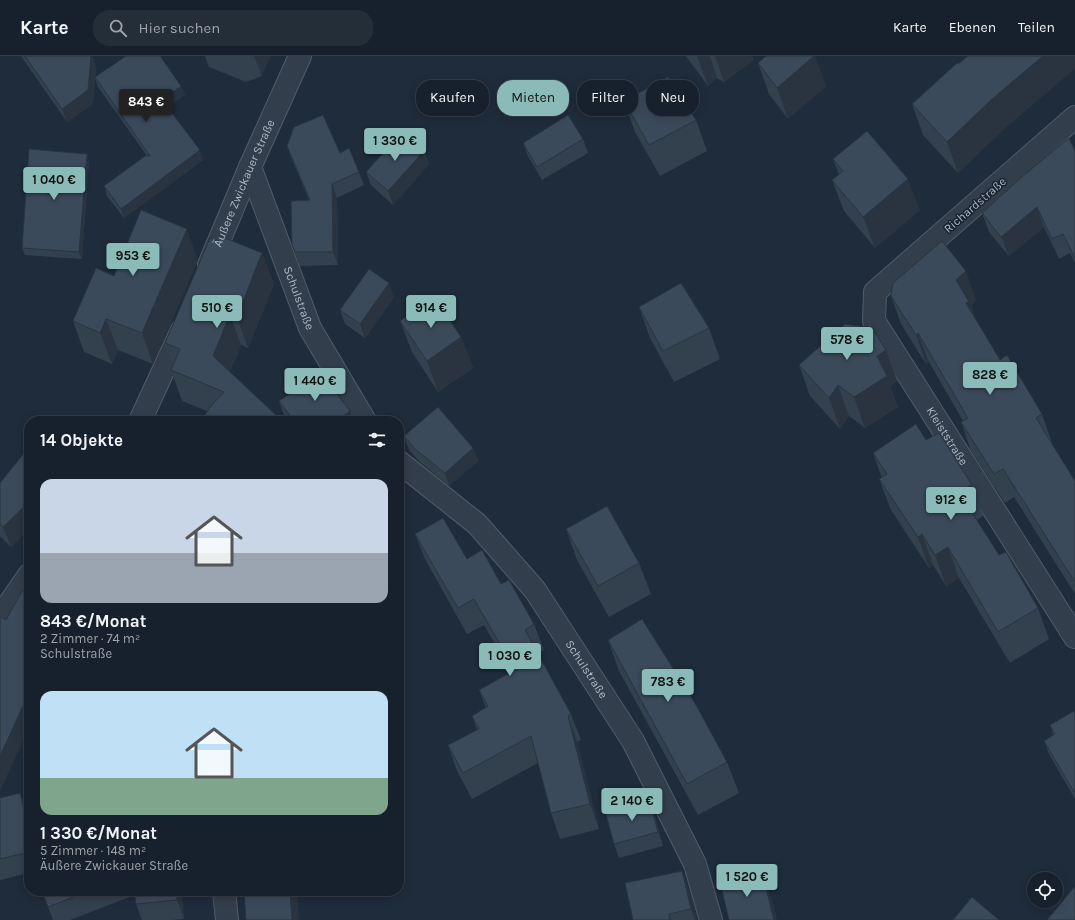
<!DOCTYPE html>
<html lang="de">
<meta charset="utf-8">
<style>
:root{--surface:#17212d;--page:#242e39;--text:#f1f3f6;--muted:#9ea3aa;--line:#363e49;--accent:#8bbbb9}
body{margin:0;font-family:Karla,sans-serif;background:var(--page);color:var(--text);height:100vh;display:flex;flex-direction:column;font-size:15px;white-space:nowrap}
*{box-sizing:border-box;margin:0}
p{font-size:13px;color:var(--muted)}
.icon{flex:none;width:22px;height:22px;fill:none;stroke:currentColor;stroke-width:2;stroke-linecap:round;stroke-linejoin:round}
.map{position:relative;flex:1;overflow:hidden}
.drawer{position:absolute;left:24px;top:360px;width:380px;height:480px;display:flex;flex-direction:column;background:var(--surface);border-radius:16px;box-shadow:0 2px 10px #0003,0 0 0 1px var(--line)}
.drawer>*{flex:none}
.hud{position:absolute;left:416px;top:24px;width:380px;height:36px;display:flex;gap:8px}
.controls{position:absolute;left:1027px;top:816px;display:grid;gap:8px}
.controls a{display:grid;place-items:center;width:36px;height:36px;border-radius:50%;background:var(--surface);box-shadow:0 2px 10px #0003,0 0 0 1px var(--line);font-size:20px}
.price{position:absolute;translate:-50% -34px;padding:0 9px;border-radius:4px;background:var(--accent);color:#111;font-size:13px;line-height:26px;filter:drop-shadow(0 1px 2px #0008)}
.price::after{content:'';position:absolute;left:50%;top:24px;width:12px;height:9px;margin-left:-6px;background:inherit;clip-path:polygon(0 0,100% 0,50% 100%)}
.price.current{background:#222;color:#fff}
ul{padding:0;list-style:none}
li{display:grid;align-content:center;gap:8px;height:212px;padding:0 16px}
li span{display:grid;place-items:center;height:124px;border-radius:12px;color:#555}
li>.icon{margin-inline-start:auto}
span .icon{width:72px;height:72px;fill:#fffc;stroke-width:1}
li b{font-size:17px}
h2{display:flex;justify-content:space-between;align-items:center;height:48px;padding:0 16px;font-size:17px}
.chip{padding:0 14px;border-radius:16px;background:var(--surface);box-shadow:0 2px 10px #0003,0 0 0 1px var(--line);font-size:14px;line-height:36px}
.chip.current{background:var(--accent);color:#111}
header{display:flex;align-items:center;gap:24px;box-sizing:border-box;height:56px;padding:0 20px;background:var(--surface);border-bottom:1px solid var(--line)}
header strong{font-size:19px}
nav{display:flex;gap:22px;margin-inline-start:auto;font-size:14px}
.search{width:280px;height:36px;background:var(--page);display:flex;align-items:center;gap:10px;box-sizing:border-box;padding:0 14px;border-radius:16px;color:var(--muted);font-size:15px}
.map>svg:first-child{display:block}
.lines{fill:none;stroke-linecap:round;stroke-linejoin:round}
.minor-casing{stroke:#515c6a;stroke-width:24}
.minor{stroke:#333e4c;stroke-width:22}
.wall{fill:#33404e}
.shaded-wall{fill:#293440}
.building{fill:#3b4a5b;stroke:#293440}
.labels{text-anchor:middle;stroke-width:3;stroke-linejoin:round;paint-order:stroke}
.street-label{font-size:12px;fill:#aeb9c8;stroke:#192330}
</style>
<header>
<strong>Karte</strong>
<div class="search"><svg class="icon" aria-label="search" viewBox="0 0 24 24"><circle cx="10" cy="10" r="6"/><path d="M15 15l6 6"/></svg>Hier suchen</div>
<nav><a>Karte</a><a>Ebenen</a><a>Teilen</a></nav>
</header>
<div class="map">
<svg width="1075" height="864" viewBox="0 0 1075 864">
<rect width="100%" height="100%" fill="#1f2c3c"/>
<g class="lines">
<g class="minor-casing">
<g id="minor">
<path id="s1" d="M 1075,61 L 875,236 L 874,265 L 1075,581"/>
<path id="s2" d="M 250,111 L 310,272 L 365,365"/>
<path id="s3" d="M 209,209 L 250,111 L 300,0"/>
<polyline points="140,365 182,274"/>
<path id="s4" d="M 399,406 L 477,468 L 535,534 L 633,685 L 695,808 L 711,864"/>
<polyline points="0,561 29,519"/>
<polyline points="224,835 227,864"/>
</g>
</g>
<use href="#minor" class="minor"/>
</g>
<g class="wall">
<polygon points="21,0 92,0 96,11 95,21 181,30 185,39 168,51 203,104 124,162 107,140 104,130 147,100 98,31 95,22 93,48 67,66"/>
<polygon points="205,0 270,0 262,20 246,26 209,11"/>
<polygon points="686,0 752,0 754,4 724,26 717,22 708,30"/>
<polygon points="758,7 826,30 788,63 769,38"/>
<polygon points="624,45 696,64 707,95 660,120 635,76"/>
<polygon points="912,48 1002,75 958,117 923,79"/>
<polygon points="583,83 588,97 542,124 528,100 523,87"/>
<polygon points="287,90 340,97 359,116 364,129 337,142 338,209 300,210 292,189 309,144 292,104"/>
<polygon points="424,95 429,108 393,149 371,129 366,116"/>
<polygon points="1075,95 1075,207 1070,197 1059,203 1044,171 1009,200 989,176 982,157"/>
<polygon points="833,103 920,154 875,192 844,155 832,124 839,119"/>
<polygon points="89,105 82,203 25,199 22,192"/>
<polygon points="218,186 262,197 274,228 248,292 241,289 230,316 277,360 207,355 182,345 171,314 173,310 165,287"/>
<polygon points="198,204 153,308 118,294 112,308 84,296 73,265 114,220"/>
<polygon points="891,240 976,244 971,249 976,264 1000,304 1042,358 1052,387 1051,387 1075,425 1075,538 1014,441 1005,447 971,395 961,366 963,365 929,306 926,308 901,268"/>
<polygon points="394,241 365,282 345,268 340,254"/>
<polygon points="639,251 709,272 720,303 674,326 650,282"/>
<polygon points="400,265 461,281 473,312 438,336 412,296"/>
<polygon points="886,294 897,325 890,330 898,351 865,372 849,360 840,373 810,340 799,309"/>
<polygon points="279,345 353,365 286,365"/>
<polygon points="404,380 473,392 478,405 449,430 420,406 409,394"/>
<polygon points="926,384 972,429 983,460 977,464 999,499 1038,552 1049,583 1010,607 959,522 946,530 933,509 929,512 891,454 879,423 882,422 873,397"/>
<polygon points="29,391 29,473 11,491 0,480 0,427"/>
<polygon points="566,473 639,507 651,538 609,561 577,504"/>
<polygon points="415,478 467,503 501,528 534,568 544,594 538,597 571,658 581,684 577,686 599,773 560,783 551,757 538,707 472,743 457,715 448,689 477,674 472,660 486,652 479,634 511,616 484,569 467,578 425,503"/>
<polygon points="608,584 727,706 739,737 698,759 619,615"/>
<polygon points="1075,658 1075,743 1049,698 1044,685 1053,679 1050,669"/>
<polygon points="20,737 27,756 29,764 29,817 0,824 0,742"/>
<polygon points="654,756 663,790 619,802 614,788"/>
<polygon points="682,815 692,843 697,864 633,864"/>
<polygon points="42,835 181,835 184,863 172,864 142,864 136,848 135,839 70,864 53,864"/>
</g>
<g class="shaded-wall">
<polygon points="91,0 92,0 96,11 93,48 67,66 62,53"/>
<polygon points="254,0 270,0 262,20"/>
<polygon points="697,0 710,0 717,22 708,30"/>
<polygon points="715,0 752,0 754,4 724,26"/>
<polygon points="814,0 815,0 826,30 788,63 777,32"/>
<polygon points="1043,0 1075,0 1075,13 1002,75 958,117 947,86 991,44"/>
<polygon points="181,30 185,39 165,53 162,44"/>
<polygon points="200,94 203,104 124,162 121,153"/>
<polygon points="424,95 429,108 393,149 388,135"/>
<polygon points="87,98 89,105 82,203 79,196"/>
<polygon points="908,123 920,154 875,192 863,161"/>
<polygon points="332,128 337,142 338,209 333,196"/>
<polygon points="1037,151 1044,171 1009,200 1001,181"/>
<polygon points="187,173 198,204 153,308 142,277"/>
<polygon points="262,197 274,228 248,292 237,261"/>
<polygon points="966,215 976,244 971,249 980,274 977,276 956,224"/>
<polygon points="389,227 394,241 365,282 360,268"/>
<polygon points="230,258 241,289 224,331 213,300"/>
<polygon points="106,263 118,294 112,308 100,277"/>
<polygon points="918,277 929,306 926,308 916,279"/>
<polygon points="461,281 473,312 438,336 427,305"/>
<polygon points="886,294 897,325 890,330 898,351 865,372 854,341 877,300"/>
<polygon points="838,329 849,360 840,373 829,342"/>
<polygon points="350,355 353,365 337,365"/>
<polygon points="277,360 279,365 272,365"/>
<polygon points="473,392 478,405 449,430 445,417"/>
<polygon points="29,446 29,473 11,491 3,471"/>
<polygon points="922,478 933,509 929,512 918,481"/>
<polygon points="948,491 959,522 946,530 935,499"/>
<polygon points="29,637 29,672 0,735 0,700"/>
<polygon points="568,660 577,686 599,773 590,748"/>
<polygon points="20,737 27,756 29,764 29,773"/>
<polygon points="649,743 654,756 663,790 658,776"/>
<polygon points="682,815 692,843 697,864 695,864 691,853"/>
<polygon points="762,816 773,847 777,864 774,864"/>
<polygon points="176,835 181,835 184,863 177,844"/>
<polygon points="290,835 297,835 299,864 292,864"/>
</g>
<g class="building">
<polygon points="25,0 91,0 88,34 62,53"/>
<polygon points="126,0 160,0 181,30 162,44 200,94 121,153 104,130 145,100 150,100 95,21"/>
<polygon points="766,0 814,0 777,32 758,7"/>
<polygon points="968,0 1043,0 991,44 947,86 912,48 957,7 958,8"/>
<polygon points="668,21 696,64 649,89 624,45"/>
<polygon points="323,59 340,97 349,92 359,116 332,128 333,196 295,196 292,189 291,145 310,144 287,90 294,71"/>
<polygon points="568,59 583,83 537,111 523,87"/>
<polygon points="867,75 908,123 863,161 832,124 843,115 833,103"/>
<polygon points="402,76 424,95 388,135 366,116"/>
<polygon points="1069,82 1075,95 1075,202 1063,178 1052,183 1037,151 1001,181 982,157 1023,120"/>
<polygon points="29,93 87,98 79,196 22,192"/>
<polygon points="141,154 187,173 142,277 106,263 100,277 73,265 96,212 114,220"/>
<polygon points="220,180 262,197 237,261 230,258 213,300 277,360 272,365 201,365 211,350 224,336 171,314 180,293 165,287 210,182 218,186"/>
<polygon points="942,185 966,215 956,224 969,246 966,247 1000,304 1007,299 1042,358 1036,362 1075,425 1075,526 1003,413 994,418 961,366 968,362 918,277 916,279 891,240 893,227"/>
<polygon points="369,213 389,227 360,268 340,254"/>
<polygon points="681,227 709,272 663,295 639,251"/>
<polygon points="435,242 461,281 427,305 400,265"/>
<polygon points="845,268 872,272 886,294 877,300 887,320 854,341 838,329 829,342 799,309"/>
<polygon points="321,317 350,355 337,365 294,365 279,345"/>
<polygon points="438,351 473,392 445,417 415,393 404,380"/>
<polygon points="52,361 57,365 49,365"/>
<polygon points="916,368 926,384 939,377 972,429 959,436 999,499 1006,496 1038,552 998,576 948,491 935,499 922,478 918,481 879,423 887,418 873,397"/>
<polygon points="29,391 29,446 3,471 0,468 0,427"/>
<polygon points="607,450 639,507 598,530 566,473"/>
<polygon points="443,462 467,503 482,494 501,528 509,524 534,568 525,574 571,658 568,660 590,748 551,757 531,680 463,717 448,689 479,673 472,660 488,650 479,634 515,614 474,543 458,552 415,478"/>
<polygon points="22,535 29,539 29,637 0,700 0,561 6,564"/>
<polygon points="642,563 696,649 727,706 687,728 608,584"/>
<polygon points="1074,655 1075,658 1075,735 1074,736 1044,685 1055,678 1050,669"/>
<polygon points="20,737 29,773 29,796 0,803 0,742"/>
<polygon points="649,743 658,776 614,788 605,755"/>
<polygon points="682,815 691,853 669,858 670,864 633,864 625,827"/>
<polygon points="762,816 774,864 729,864 720,826"/>
<polygon points="1075,830 1075,864 1047,864"/>
<polygon points="42,835 89,835 48,851"/>
<polygon points="134,835 176,835 177,844 136,848"/>
<polygon points="244,835 290,835 292,864 246,864"/>
<polygon points="972,841 999,864 953,864"/>
</g>
<g class="labels">
<g class="street-label">
<text dy="4" stroke="none"><textPath href="#s3" startOffset="89">Äußere Zwickauer Straße</textPath></text>
<text transform="translate(975 149) rotate(-41)" y="4">Richardstraße</text>
<text dy="4" stroke="none"><textPath href="#s2" startOffset="140">Schulstraße</textPath></text>
<text dy="4" stroke="none"><textPath href="#s1" startOffset="431">Kleiststraße</textPath></text>
<text dy="4" stroke="none"><textPath href="#s4" startOffset="282">Schulstraße</textPath></text>
</g>
</g>
</svg>
<div class="controls">
<a><svg class="icon" aria-label="locate" viewBox="0 0 24 24"><circle cx="12" cy="12" r="6"/><path d="M12 2v4M12 18v4M2 12h4M18 12h4"/></svg></a>
</div>
<b class="price current" style="left:146px;top:67px">843 €</b>
<b class="price" style="left:395px;top:106px">1 330 €</b>
<b class="price" style="left:54px;top:145px">1 040 €</b>
<b class="price" style="left:133px;top:221px">953 €</b>
<b class="price" style="left:217px;top:273px">510 €</b>
<b class="price" style="left:431px;top:273px">914 €</b>
<b class="price" style="left:847px;top:305px">578 €</b>
<b class="price" style="left:990px;top:340px">828 €</b>
<b class="price" style="left:315px;top:346px">1 440 €</b>
<b class="price" style="left:951px;top:465px">912 €</b>
<b class="price" style="left:510px;top:621px">1 030 €</b>
<b class="price" style="left:668px;top:647px">783 €</b>
<b class="price" style="left:632px;top:766px">2 140 €</b>
<b class="price" style="left:747px;top:842px">1 520 €</b>
<div class="hud">
<a class="chip">Kaufen</a>
<a class="chip current">Mieten</a>
<a class="chip">Filter</a>
<a class="chip">Neu</a>
</div>
<section class="drawer">
<h2>14 Objekte<svg class="icon" aria-label="filters" viewBox="0 0 24 24"><path d="M4 7h16M4 17h16"/><circle cx="9" cy="7" r="2"/><circle cx="15" cy="17" r="2"/></svg></h2>
<ul>
<li><span style="background:linear-gradient(#c9d6e8 60%,#9aa5b1 0)"><svg class="icon" aria-label="home" viewBox="0 0 24 24"><path d="M3 11l9-7 9 7M6 9v11h12V9"/></svg></span><div><b>843 €/Monat</b><p>2 Zimmer · 74 m²</p><p>Schulstraße</p></div></li>
<li><span style="background:linear-gradient(#bfe0f5 70%,#7fa58c 0)"><svg class="icon" aria-label="home" viewBox="0 0 24 24"><path d="M3 11l9-7 9 7M6 9v11h12V9"/></svg></span><div><b>1 330 €/Monat</b><p>5 Zimmer · 148 m²</p><p>Äußere Zwickauer Straße</p></div></li>
</ul>
</section>
</div>
